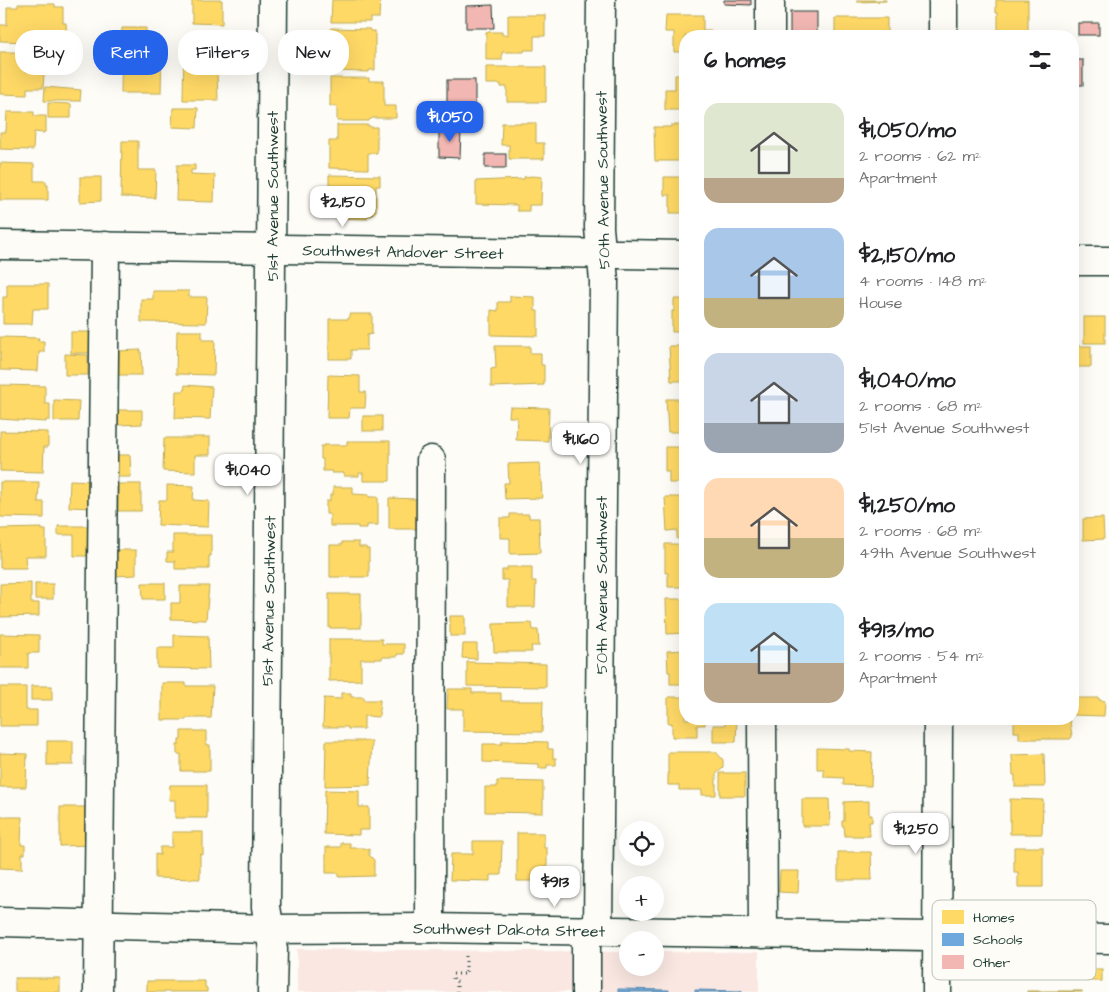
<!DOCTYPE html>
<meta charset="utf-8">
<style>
:root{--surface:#fff;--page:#f2f2f2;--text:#202124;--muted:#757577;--accent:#2563eb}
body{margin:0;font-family:"Architects Daughter",sans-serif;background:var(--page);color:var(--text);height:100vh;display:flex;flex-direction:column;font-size:19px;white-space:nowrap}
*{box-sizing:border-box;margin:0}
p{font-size:16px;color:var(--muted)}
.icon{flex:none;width:28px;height:28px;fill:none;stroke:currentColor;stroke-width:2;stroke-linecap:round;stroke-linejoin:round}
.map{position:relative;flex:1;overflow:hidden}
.panel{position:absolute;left:679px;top:30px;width:400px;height:695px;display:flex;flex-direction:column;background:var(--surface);border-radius:20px;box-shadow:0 5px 20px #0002}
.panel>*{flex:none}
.guide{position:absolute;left:15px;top:30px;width:475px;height:45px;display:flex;gap:10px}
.controls{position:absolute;left:619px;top:821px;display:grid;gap:10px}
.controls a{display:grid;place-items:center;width:45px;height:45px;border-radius:50%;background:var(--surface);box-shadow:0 5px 20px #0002;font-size:25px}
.price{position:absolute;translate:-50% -42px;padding:0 11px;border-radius:10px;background:#fff;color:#222;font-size:16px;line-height:32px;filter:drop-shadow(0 1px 2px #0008)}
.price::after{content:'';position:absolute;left:50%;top:30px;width:15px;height:11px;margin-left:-8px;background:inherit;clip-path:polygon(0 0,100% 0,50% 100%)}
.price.on{background:var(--accent);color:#fff}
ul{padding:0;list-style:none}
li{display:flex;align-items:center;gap:15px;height:125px;padding:0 25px}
li span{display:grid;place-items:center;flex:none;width:140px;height:100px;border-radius:15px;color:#555}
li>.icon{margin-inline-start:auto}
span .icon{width:60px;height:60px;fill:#fffc;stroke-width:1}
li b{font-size:21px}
h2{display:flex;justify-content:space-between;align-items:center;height:60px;padding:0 25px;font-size:21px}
.pill{padding:0 18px;border-radius:20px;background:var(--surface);box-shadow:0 5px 20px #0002;font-size:18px;line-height:45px}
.pill.on{background:var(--accent);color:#fff}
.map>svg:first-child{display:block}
.built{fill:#fae7e2}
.homes{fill:#ffd966;stroke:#bcaa57}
.schools{fill:#6fa8dc;stroke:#5788aa}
.building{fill:#f2b7b2;stroke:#1f3d34}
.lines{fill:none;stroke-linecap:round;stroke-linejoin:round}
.minor-casing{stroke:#1f3d34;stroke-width:31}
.path{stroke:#1f3d34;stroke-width:3;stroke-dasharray:1 4;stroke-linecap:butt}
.minor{stroke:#fdfcf7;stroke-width:28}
.labels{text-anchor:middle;stroke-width:5;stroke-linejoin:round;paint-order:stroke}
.street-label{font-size:16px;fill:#1f3d34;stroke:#fdfcf7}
.key{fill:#fdfcf7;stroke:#bac3bc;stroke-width:1}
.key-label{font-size:14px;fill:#1f3d34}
</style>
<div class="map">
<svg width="1109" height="992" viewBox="0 0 1109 992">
<rect width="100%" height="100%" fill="#fdfcf7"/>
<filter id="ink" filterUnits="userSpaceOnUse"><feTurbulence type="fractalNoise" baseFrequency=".02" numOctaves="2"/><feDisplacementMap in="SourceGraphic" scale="10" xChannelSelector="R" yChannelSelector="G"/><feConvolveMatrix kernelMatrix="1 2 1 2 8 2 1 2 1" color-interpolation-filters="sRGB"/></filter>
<g filter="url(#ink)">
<polygon class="built" points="297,949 627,952 628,968 655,968 655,952 759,952 759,992 297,992"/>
<g class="homes">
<polygon points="192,0 222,0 222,24 192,23"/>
<polygon points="332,0 380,0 379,18 370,18 370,22 331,22"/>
<polygon points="857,0 886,0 886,1 857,2"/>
<polygon points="996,0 1028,0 1028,35 998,34 998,12 996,12"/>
<polygon points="18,4 55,4 55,7 63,7 63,23 66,23 67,41 55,41 55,43 0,41 0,25 7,25 7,7 18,7"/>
<polygon points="508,15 545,15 545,36 534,36 534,50 524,50 524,52 502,52 502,60 486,60 486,32 502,32 502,35 508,35"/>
<polygon points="666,15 703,15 703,31 711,31 710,36 685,36 685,52 674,52 674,32 665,32"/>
<polygon points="835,18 887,18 887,36 843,36 843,35 835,35"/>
<polygon points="122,28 146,28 146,50 162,50 161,93 121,93"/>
<polygon points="331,28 370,29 370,31 375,31 375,70 369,70 369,72 330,71"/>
<polygon points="184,45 216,45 218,100 183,100"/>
<polygon points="0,52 26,52 25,71 40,71 40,74 44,74 43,88 27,88 27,95 0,94"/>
<polygon points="486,67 546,67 546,102 507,102 507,87 501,87 501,84 486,84"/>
<polygon points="685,73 685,110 665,110 665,89 675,89 675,75 685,75"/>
<polygon points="330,78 369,78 369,81 384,81 384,106 396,106 396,118 373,118 369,120 369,121 337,121 337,106 330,106"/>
<polygon points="45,87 81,90 80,101 44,101"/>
<polygon points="48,103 71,104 71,118 48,118"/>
<polygon points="173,108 198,108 197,128 172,127"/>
<polygon points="7,112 34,112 34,116 46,116 46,131 44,131 44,133 34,132 33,150 0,149 0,132 6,132"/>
<polygon points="502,123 536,123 536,143 544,143 544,159 509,159 509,145 501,145"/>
<polygon points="337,125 369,125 369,127 377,127 377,153 368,153 368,169 329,168 329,141 337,141"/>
<polygon points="671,125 685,125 685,161 655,161 654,127 671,127"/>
<polygon points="122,141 138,141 138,170 156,170 155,198 121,197"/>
<polygon points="0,163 34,164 34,181 46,181 46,185 48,185 48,200 0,200"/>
<polygon points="177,165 195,165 195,170 191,170 191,174 215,175 214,202 176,201"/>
<polygon points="683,173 685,173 685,213 670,213 670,195 664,195 664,177 683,177"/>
<polygon points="329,175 380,176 380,186 376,186 376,211 371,216 367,216 367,219 336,218 336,202 329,202"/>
<polygon points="532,176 542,177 541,205 529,205 529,211 517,211 517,205 476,204 476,181 524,179 524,177"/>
<polygon points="80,177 101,177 101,201 80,202"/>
<polygon points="7,284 48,284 48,309 33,309 32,324 3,324 3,297 7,297"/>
<polygon points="153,291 189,291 189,297 207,297 206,323 141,322 141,299 153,299"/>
<polygon points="510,296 535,297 535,311 538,311 538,336 491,335 491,310 498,311 498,302 510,302"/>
<polygon points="674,299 685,299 685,332 672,332 672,311 674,311"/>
<polygon points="349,314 372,314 372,334 367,335 367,350 351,350 351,359 329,359 329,319 349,319"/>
<rect x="1084" y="317" width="21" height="26"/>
<polygon points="177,331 202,331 202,340 215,340 214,375 176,374"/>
<rect x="71" y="332" width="24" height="21"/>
<polygon points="0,337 39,338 38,341 44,341 44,352 39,352 38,371 0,370"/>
<polygon points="495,346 530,346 530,353 541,353 541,365 544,365 544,385 491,387 491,369 496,368"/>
<polygon points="669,346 685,346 685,381 671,381"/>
<rect x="1072" y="346" width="19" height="21"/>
<polygon points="141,350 142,375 116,375 116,351"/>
<polygon points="65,354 88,355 88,375 65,375"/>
<polygon points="328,375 360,376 360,392 366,392 365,408 350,408 349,418 327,418"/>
<polygon points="0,385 45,386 45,404 50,404 50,420 46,420 46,422 0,419"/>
<polygon points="185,385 212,387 210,419 175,418 176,391 184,391"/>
<polygon points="666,399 685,399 685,432 668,432"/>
<polygon points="54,400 79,401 78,421 54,421"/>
<polygon points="510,407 549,408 548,441 516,440 517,417 509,417"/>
<polygon points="118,410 142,410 142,424 118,425"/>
<rect x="363" y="416" width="19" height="15"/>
<polygon points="0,431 48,432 48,447 44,447 43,472 0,471"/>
<polygon points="193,437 210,437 210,455 195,455 195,472 163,471 164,438 193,438"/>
<polygon points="347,441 390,441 390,481 363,481 363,473 359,473 359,476 344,476 344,473 332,473 332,471 323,471 323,459 321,459 321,446 324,446 324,445 347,445"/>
<polygon points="665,447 685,447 685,483 669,483 669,471 665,471"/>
<polygon points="115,455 130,455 131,477 115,477"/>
<polygon points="540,463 542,498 505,499 504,483 509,483 508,464"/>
<polygon points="70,480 94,481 93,508 69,507"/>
<polygon points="0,482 39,482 38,502 44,502 44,518 0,517"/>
<rect x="118" y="484" width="23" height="27"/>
<polygon points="167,485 194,486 193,500 209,501 208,527 158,525 159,500 167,500"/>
<polygon points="333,487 353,487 353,494 369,495 369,497 378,497 378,525 367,525 367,528 358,528 358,526 330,526 330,514 326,514 326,501 330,501 330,495 333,495"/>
<polygon points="665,497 685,497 685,539 677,539 677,530 667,531"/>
<polygon points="389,498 418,499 418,529 389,529"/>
<polygon points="510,514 529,514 529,518 539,518 540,553 510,554 510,538 500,538 500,518 510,518"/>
<polygon points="1103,518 1104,539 1083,540 1083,519"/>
<polygon points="58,526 96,526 96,556 74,556 74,535 58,535"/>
<polygon points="42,528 42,530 46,530 46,556 25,556 26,568 0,568 0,529"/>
<polygon points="173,535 211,535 211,556 209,556 209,569 175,569 175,561 167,561 167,552 173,552"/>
<polygon points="342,542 359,542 359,547 366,547 366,549 369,549 369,577 330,577 330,545 342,545"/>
<polygon points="665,544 685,544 685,587 668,587 668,573 665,573"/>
<polygon points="114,550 136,550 136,575 114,576"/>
<polygon points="507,567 532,567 532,581 536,581 535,607 508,607 508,580 502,580 502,570 507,570"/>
<polygon points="31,583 31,603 39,603 39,616 0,617 0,584"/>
<polygon points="142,583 165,583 165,599 143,599"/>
<rect x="35" y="584" width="18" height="15"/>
<polygon points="180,586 209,586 206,620 171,619 171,603 180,603"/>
<rect x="329" y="594" width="32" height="34"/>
<polygon points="666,599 685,599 685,633 667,634"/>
<rect x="450" y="616" width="15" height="20"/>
<polygon points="532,623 533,630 538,630 539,646 531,646 532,652 494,652 493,624"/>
<polygon points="0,634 39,635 39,653 28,653 28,668 0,668"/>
<polygon points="174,635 208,636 209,669 157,668 157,648 174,648"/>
<polygon points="329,639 382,639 382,644 404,644 404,654 397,654 397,657 382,657 382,659 361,659 361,680 329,681"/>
<polygon points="463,644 477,644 477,659 462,658"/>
<polygon points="685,650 685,688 682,688 681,684 670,684 670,672 668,672 667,651"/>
<polygon points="467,662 546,664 546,687 467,686"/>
<polygon points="162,683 186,683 186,686 213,686 211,718 186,718 186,720 162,720"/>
<rect x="31" y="686" width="21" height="14"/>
<polygon points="0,687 26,687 26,710 37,710 37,726 0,726"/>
<polygon points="448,689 472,689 472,693 501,693 501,701 543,701 542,732 463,731 463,709 447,709"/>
<polygon points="341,693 351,693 351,697 364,697 364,700 380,700 379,717 364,716 364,729 348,729 348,727 323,727 324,698 341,699"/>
<polygon points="668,697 685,697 685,719 705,719 705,725 697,725 697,737 672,737 672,723 668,723"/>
<polygon points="1072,698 1099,698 1099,700 1105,701 1104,716 1072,715"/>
<polygon points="725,719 737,719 736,742 713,742 713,725 725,725"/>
<polygon points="1014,719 1067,719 1067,721 1070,721 1072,737 1070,739 1019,739 1019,732 1014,732"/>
<polygon points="181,731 206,731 206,745 210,745 210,771 181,771 181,754 177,754 177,745 179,745 179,740 181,740"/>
<rect x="47" y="741" width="26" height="24"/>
<polygon points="326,741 372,741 370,785 325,786"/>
<polygon points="502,741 548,742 548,749 553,749 553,758 556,758 556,765 547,765 547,768 539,768 539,764 483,762 483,744 502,744"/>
<polygon points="817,748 849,749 849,751 872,752 871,786 843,785 844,778 824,777 824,769 817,769"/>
<polygon points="668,752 716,752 723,760 723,768 716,774 716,795 702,795 702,790 679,790 679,785 668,785"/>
<polygon points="0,753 27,754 26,787 0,787"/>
<polygon points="1044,754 1045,787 1015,787 1015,775 1013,775 1012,755"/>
<rect x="720" y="773" width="25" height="23"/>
<polygon points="497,781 543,782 543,813 485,812 485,787 497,787"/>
<polygon points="170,785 207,785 207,818 175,818 175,800 169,800"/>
<polygon points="325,790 359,791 359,807 369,807 369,830 359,830 359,835 324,834"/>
<polygon points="802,799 829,799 830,826 802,826"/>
<polygon points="1010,799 1043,800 1042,834 1010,834"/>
<polygon points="869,801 869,815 872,815 872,822 869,822 870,836 845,836 844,826 842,826 842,821 844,821 844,802"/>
<polygon points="60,807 90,807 90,845 60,846"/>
<polygon points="0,817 22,817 21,845 25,845 25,854 22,854 22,869 0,868"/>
<polygon points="172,832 203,832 203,855 200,854 200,879 155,878 155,854 160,855 160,847 172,847"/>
<polygon points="517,833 544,833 544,848 547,848 547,868 543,868 543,881 517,881"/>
<polygon points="473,841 502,841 501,875 490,875 490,881 450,880 451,854 473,854"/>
<polygon points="341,843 350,843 350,848 365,848 365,849 369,849 369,855 374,860 374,876 339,877 339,873 326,873 326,847 341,847"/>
<polygon points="1014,847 1043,847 1043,887 1018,887 1018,872 1014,872"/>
<polygon points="838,852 871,852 872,880 838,880"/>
<polygon points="780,871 799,871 798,893 779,892"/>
<rect x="1085" y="969" width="17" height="12"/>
<rect x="15" y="978" width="45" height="14"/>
<polygon points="147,981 205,981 205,987 207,988 207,992 147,992"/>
<rect x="1027" y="991" width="55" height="1"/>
</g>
<g class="schools">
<polygon points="618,989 669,990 669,992 618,992"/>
<polygon points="695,990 742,991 742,992 695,992"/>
</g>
<g class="building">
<polygon points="724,0 751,0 751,5 724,4"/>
<polygon points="493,5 494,28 466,28 466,6"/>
<rect x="790" y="12" width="27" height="24"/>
<rect x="1078" y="23" width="21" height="12"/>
<rect x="1072" y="60" width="11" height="25"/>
<rect x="447" y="80" width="28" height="29"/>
<polygon points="439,129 461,130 460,158 439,157"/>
<rect x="485" y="154" width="21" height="14"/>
</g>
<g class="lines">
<g class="minor-casing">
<g id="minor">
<polyline points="770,36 770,0"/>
<polyline points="943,36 943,0"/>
<polyline points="0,245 685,255"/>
<polyline points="1072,261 1109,261"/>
<polyline points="762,719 763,934"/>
<polyline points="0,922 269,929 430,928 1109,939"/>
<polyline points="430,928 431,460"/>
<polyline points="586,930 586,992"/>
<polyline points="598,931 604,281 599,228 601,0"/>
<polyline points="98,992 105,246"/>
<polyline points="272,992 273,949 266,907 273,0"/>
<polyline points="937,992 938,719"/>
</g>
</g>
<polyline class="path" points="457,992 457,982 453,979 453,974 466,974 466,955"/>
<use href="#minor" class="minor"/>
</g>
</g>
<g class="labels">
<g class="street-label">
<text transform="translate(602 180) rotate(-91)" y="6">50th Avenue Southwest</text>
<text transform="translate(272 196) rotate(-90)" y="6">51st Avenue Southwest</text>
<text transform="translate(403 251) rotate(1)" y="6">Southwest Andover Street</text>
<text transform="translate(601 585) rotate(-90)" y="6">50th Avenue Southwest</text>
<text transform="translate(268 601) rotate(-89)" y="6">51st Avenue Southwest</text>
<text transform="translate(509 929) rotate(1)" y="6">Southwest Dakota Street</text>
</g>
</g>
<rect x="932" y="900" width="164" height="80" rx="8" class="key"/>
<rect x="942" y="910" width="22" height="14" fill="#ffd966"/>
<rect x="942" y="933" width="22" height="13" fill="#6fa8dc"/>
<rect x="942" y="955" width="22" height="14" fill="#f2b7b2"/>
<g class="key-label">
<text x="973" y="922">Homes</text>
<text x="973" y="944">Schools</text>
<text x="973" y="967">Other</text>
</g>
</svg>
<div class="controls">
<a><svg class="icon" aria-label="locate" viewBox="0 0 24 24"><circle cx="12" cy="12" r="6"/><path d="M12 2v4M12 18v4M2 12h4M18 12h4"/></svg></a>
<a>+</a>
<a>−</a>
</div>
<b class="price on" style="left:450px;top:143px">$1,050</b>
<b class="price" style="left:343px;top:228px">$2,150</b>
<b class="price" style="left:581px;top:465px">$1,160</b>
<b class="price" style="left:248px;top:496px">$1,040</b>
<b class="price" style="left:916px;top:855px">$1,250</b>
<b class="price" style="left:555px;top:908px">$913</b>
<div class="guide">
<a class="pill">Buy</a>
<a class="pill on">Rent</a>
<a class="pill">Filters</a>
<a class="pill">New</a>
</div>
<section class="panel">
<h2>6 homes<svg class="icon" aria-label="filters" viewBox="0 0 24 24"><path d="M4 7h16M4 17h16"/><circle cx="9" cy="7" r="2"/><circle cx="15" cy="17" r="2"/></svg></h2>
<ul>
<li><span style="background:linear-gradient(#dfe7d0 75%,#b9a48a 0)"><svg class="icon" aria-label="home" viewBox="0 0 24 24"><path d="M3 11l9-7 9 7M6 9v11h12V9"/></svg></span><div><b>$1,050/mo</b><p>2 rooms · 62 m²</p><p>Apartment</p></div></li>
<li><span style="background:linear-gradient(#a9c7e8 70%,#c2b280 0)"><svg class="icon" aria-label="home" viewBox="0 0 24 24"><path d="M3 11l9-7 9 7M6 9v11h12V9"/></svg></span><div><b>$2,150/mo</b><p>4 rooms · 148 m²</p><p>House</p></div></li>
<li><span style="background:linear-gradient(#c9d6e8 70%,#9aa5b1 0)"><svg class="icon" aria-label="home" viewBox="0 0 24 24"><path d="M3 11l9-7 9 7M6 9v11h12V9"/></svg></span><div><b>$1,040/mo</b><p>2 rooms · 68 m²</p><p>51st Avenue Southwest</p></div></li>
<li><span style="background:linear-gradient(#ffd9b3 60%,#c2b280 0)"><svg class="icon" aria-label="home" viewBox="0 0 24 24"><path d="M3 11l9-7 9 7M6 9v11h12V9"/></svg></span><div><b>$1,250/mo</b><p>2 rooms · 68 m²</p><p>49th Avenue Southwest</p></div></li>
<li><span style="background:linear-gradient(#bfe0f5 60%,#b9a48a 0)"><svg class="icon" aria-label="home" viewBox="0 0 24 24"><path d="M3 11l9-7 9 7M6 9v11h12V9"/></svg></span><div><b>$913/mo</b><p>2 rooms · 54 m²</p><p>Apartment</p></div></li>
</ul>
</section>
</div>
